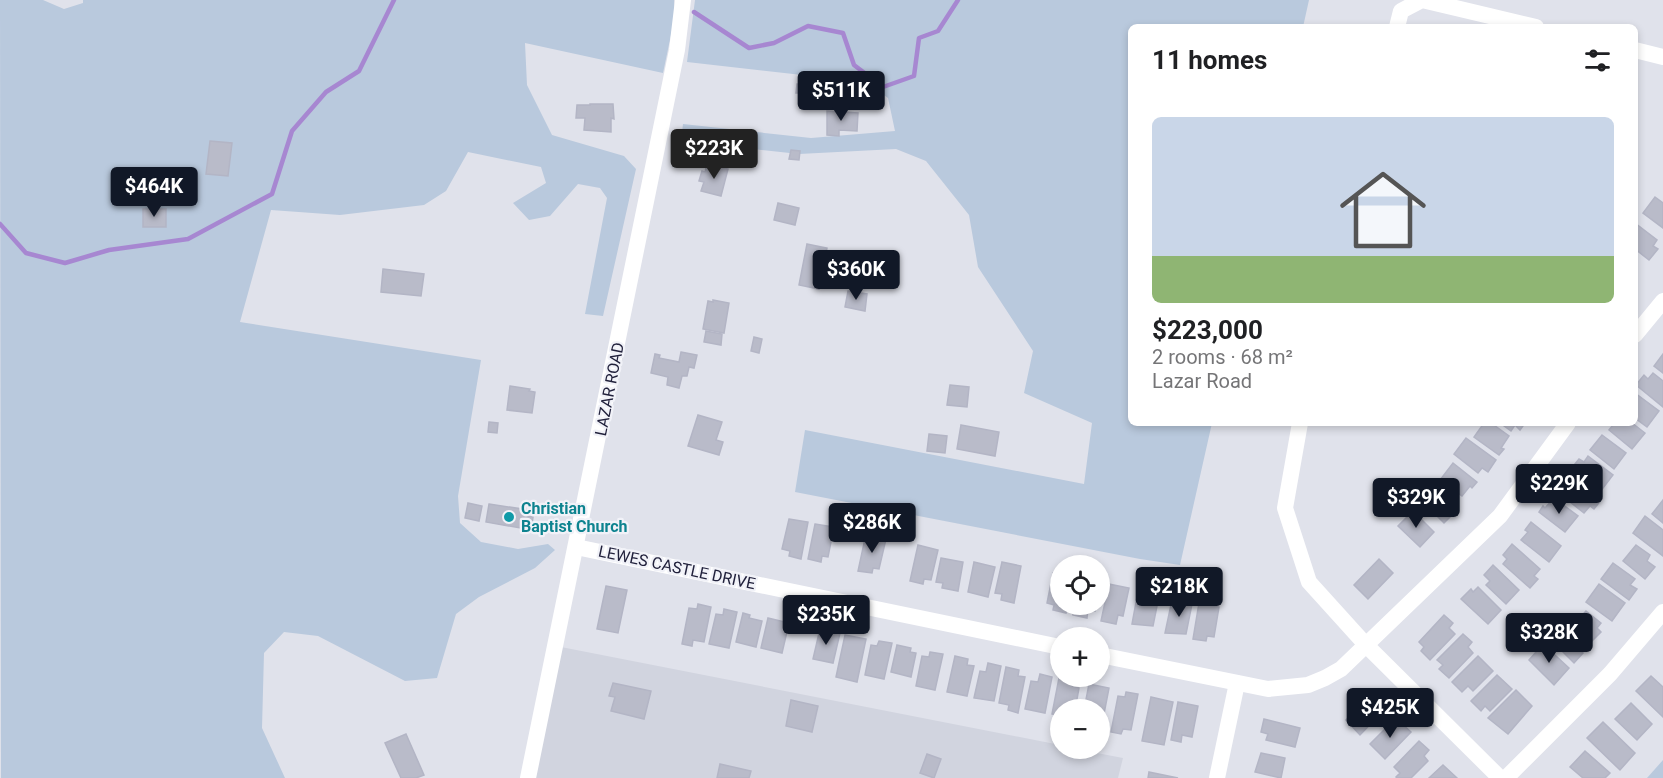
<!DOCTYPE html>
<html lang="en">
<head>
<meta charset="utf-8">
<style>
  body { margin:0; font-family:Roboto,sans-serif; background:#f2f2f2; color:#202124; height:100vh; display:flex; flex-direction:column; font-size:22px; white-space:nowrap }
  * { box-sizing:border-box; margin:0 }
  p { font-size:20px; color:#757577 }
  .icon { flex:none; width:33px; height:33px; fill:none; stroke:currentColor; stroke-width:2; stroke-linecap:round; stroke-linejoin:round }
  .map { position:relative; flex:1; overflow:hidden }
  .drawer { position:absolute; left:1128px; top:24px; width:510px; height:402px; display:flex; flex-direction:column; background:#fff; border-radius:9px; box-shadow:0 3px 9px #0003 }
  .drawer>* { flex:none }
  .buttons { position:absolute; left:1050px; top:555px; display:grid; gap:12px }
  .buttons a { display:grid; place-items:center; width:60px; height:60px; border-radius:50%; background:#fff; box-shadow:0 3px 9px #0003; font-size:30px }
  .price { position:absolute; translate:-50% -51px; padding:0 14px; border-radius:6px; background:#111827; color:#fff; font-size:20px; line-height:39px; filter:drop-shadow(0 2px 3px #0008) }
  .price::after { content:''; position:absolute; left:50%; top:36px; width:18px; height:14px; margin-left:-9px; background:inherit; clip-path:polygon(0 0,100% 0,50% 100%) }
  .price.current { background:#222; color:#fff }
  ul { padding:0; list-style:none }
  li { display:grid; align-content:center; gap:12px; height:318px; padding:0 24px }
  li span { display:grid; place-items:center; height:186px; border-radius:9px; color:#555 }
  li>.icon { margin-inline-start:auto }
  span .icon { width:108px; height:108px; fill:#fffc; stroke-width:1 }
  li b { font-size:26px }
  h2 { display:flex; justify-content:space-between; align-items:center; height:72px; padding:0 24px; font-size:26px }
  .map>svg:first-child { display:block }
  .built { fill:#d1d4df }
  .green { fill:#b9c9dd }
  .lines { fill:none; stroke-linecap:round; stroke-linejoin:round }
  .stream { stroke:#a787d1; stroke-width:4.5 }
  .building { fill:#b9bbc9; stroke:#b3b5c5; stroke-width:1.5 }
  .minor { stroke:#fff; stroke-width:16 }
  .culture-dot { fill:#0f9aa8; stroke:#f1f2f8; stroke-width:2 }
  .labels { text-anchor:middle; stroke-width:4.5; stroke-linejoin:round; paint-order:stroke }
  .street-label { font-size:16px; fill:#21213c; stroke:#f1f2f8 }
  .culture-label { font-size:16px; font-weight:bold; fill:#0d838f; stroke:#f1f2f8; text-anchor:start }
</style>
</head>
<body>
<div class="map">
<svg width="1663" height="778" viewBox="0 0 1663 778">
  <rect width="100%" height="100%" fill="#e0e2eb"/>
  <polygon class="built" points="561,647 1060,745 1060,748 1076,749 1123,758 1118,778 535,778"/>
  <g class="green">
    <polygon points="0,0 43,0 64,9 83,3 83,0 674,0 675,16 663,73 525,43 527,85 552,135 624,156 636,169 603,316 585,314 607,198 600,188 578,184 550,216 529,220 513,203 546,183 541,167 468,152 446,191 424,205 340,215 271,210 240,322 481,360 458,496 460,523 481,542 518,549 548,544 555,550 535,568 479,597 456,614 437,678 405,681 318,636 284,632 264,653 262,728 285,778 1,778"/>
    <polygon points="695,0 1309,0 1303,27 1131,27 1131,423 1212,423 1180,565 1140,559 795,492 805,430 1084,484 1092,423 1024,393 1033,351 978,267 969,215 926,161 896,149 799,154 681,141 683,124 811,138 895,131 888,98 874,88 802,75 687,62"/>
    <polygon points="1663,760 1663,778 1647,778"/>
  </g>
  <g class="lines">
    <g class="stream">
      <polyline points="694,12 749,48 774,43 808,26 843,33 854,65 883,87 914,76 919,38 938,31 958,0"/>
      <polyline points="0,224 26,253 65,263 109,250 188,239 272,194 292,131 326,92 359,71 394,0"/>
    </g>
  </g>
  <g class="building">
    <polygon points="797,84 803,85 801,93 796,93"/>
    <polygon points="590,104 613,104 614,119 611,118 611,132 584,130 585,118 576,118 577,105 590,105"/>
    <polygon points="827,111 858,113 857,131 839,130 839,136 827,135"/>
    <polygon points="210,141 232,143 228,176 206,174"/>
    <polygon points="791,150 800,151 799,160 789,159"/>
    <polygon points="707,164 728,169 721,196 701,191 704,182 699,181 702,171 705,172"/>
    <polygon points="156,168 168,169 167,189 155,188"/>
    <polygon points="1655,197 1663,203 1663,228 1643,213"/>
    <polygon points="778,203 799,208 795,225 774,220"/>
    <rect x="143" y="209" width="23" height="18"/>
    <polygon points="1635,223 1657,240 1653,246 1658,249 1649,260 1635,249"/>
    <polygon points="807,244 827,248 819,289 799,285"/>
    <polygon points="383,269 424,274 421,296 381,292"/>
    <polygon points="848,291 867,294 865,311 845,307"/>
    <polygon points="713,300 729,303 724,333 703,329 708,301 713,302"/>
    <polygon points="706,331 722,334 721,345 704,342"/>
    <polygon points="754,337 762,339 759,353 751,351"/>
    <polygon points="681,352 697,355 694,368 689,367 687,376 682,376 679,388 667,385 668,377 651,373 655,354 660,355 659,358 679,362"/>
    <polygon points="1663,354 1663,373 1654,366"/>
    <polygon points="1653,373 1663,381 1663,407 1636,385 1644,375 1648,379"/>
    <polygon points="950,385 969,387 967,407 947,405"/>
    <polygon points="510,386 530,389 529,391 535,392 532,413 507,410"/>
    <polygon points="1635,393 1659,411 1647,427 1635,418"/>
    <polygon points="698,415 722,422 716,440 723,442 719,455 688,446"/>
    <polygon points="489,422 498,423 497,433 488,432"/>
    <polygon points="1484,423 1491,423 1509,436 1501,448 1504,449 1499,455 1474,437"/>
    <polygon points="1500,423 1525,423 1520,430 1515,425 1511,431"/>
    <polygon points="1610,423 1632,423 1645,433 1632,449 1609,430 1613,425"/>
    <polygon points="961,425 999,432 995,456 957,449"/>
    <polygon points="929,434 947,436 945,453 927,451"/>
    <polygon points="1602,435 1626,453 1614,469 1590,450"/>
    <polygon points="1466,438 1496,460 1488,472 1482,468 1478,473 1454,454"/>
    <polygon points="1588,456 1613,475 1600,492 1571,469 1579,459 1584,462"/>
    <polygon points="1453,463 1477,482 1472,488 1470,486 1462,496 1440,480"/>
    <polygon points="1575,478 1602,499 1594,509 1590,506 1584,513 1555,490 1563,479 1570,484"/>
    <polygon points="1432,482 1453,502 1448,507 1454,513 1444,523 1418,497"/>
    <polygon points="1554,498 1578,516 1565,532 1539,512 1543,506 1545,508"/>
    <polygon points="1663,500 1663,523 1652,514"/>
    <polygon points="468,503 482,506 479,521 465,518"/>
    <polygon points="489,504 529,510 528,516 533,517 532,524 527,523 526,529 486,522"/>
    <polygon points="1413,511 1434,532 1420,547 1398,526"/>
    <polygon points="1645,516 1663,530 1663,556 1633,533"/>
    <polygon points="789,519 808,522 801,559 789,556 790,551 782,549"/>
    <polygon points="1531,522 1561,546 1549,562 1521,540 1528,532 1525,530"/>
    <polygon points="815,524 834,527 828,557 822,556 821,562 808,559"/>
    <polygon points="866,534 886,539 879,569 873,568 872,573 858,571"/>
    <polygon points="1512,544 1540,569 1534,576 1538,579 1530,588 1503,564 1507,559 1503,555"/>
    <polygon points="918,545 938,550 931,580 924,579 923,584 910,581"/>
    <polygon points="1636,545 1650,555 1647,561 1655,567 1645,579 1623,561"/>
    <polygon points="941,558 963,562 958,591 942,588 943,583 936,582"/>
    <polygon points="1379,559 1393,573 1368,599 1354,585"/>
    <polygon points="974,562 995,567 988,597 968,592"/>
    <polygon points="1002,562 1021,566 1014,603 1001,600 1002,594 995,593"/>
    <polygon points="1613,563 1635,579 1630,585 1637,589 1629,600 1601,579"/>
    <polygon points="1493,565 1519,590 1506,604 1486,585 1490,581 1484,575"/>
    <polygon points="1053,573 1060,575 1060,604 1068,604 1066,613 1053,610 1054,605 1047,603"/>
    <polygon points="1109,584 1129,588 1123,616 1118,615 1116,624 1101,621"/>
    <polygon points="1599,584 1625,603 1612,621 1586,602"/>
    <polygon points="606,586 627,590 618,633 597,629"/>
    <polygon points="1478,587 1501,610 1488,624 1461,599 1471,589 1473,592"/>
    <polygon points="1137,597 1158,601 1153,626 1132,624"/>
    <polygon points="1172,600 1192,604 1186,634 1165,633"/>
    <polygon points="1199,603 1219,607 1214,637 1207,636 1206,641 1193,639"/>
    <polygon points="698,604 711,607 704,642 693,640 692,646 682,644 689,608 697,609"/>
    <polygon points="1075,604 1096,604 1095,611 1088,609 1087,618 1073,615"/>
    <polygon points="724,609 737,612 729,648 709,644 716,614 723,615"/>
    <polygon points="1586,611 1601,623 1597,628 1601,632 1592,641 1573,625"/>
    <polygon points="743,613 750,615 749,618 762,621 756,647 736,642"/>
    <polygon points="1444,615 1453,623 1449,628 1455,634 1430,660 1421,651 1424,647 1419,642"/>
    <polygon points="768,618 789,623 782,653 761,648"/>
    <polygon points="1566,628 1579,640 1574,645 1583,653 1574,663 1553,642"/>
    <polygon points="820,629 840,633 833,663 813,659"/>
    <polygon points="1463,634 1472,642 1468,647 1473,653 1449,678 1439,669 1443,665 1437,660"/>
    <polygon points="845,635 866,639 857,682 836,677"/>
    <polygon points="879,641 892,643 884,679 865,675 871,645 877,646"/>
    <polygon points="1543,644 1569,668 1554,685 1529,660"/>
    <polygon points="897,645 911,648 910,652 916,653 911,677 891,672"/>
    <polygon points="930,652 943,654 935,690 916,686 922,656 929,657"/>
    <polygon points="955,656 968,659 967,665 974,666 967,696 947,692"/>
    <polygon points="1478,656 1493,671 1473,691 1468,686 1462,692 1452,682"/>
    <polygon points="988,663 1001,666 994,701 974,698 980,671 986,672"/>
    <polygon points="1006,667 1019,670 1018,676 1025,677 1018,713 1008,710 1009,705 999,703"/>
    <polygon points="1040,674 1052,677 1045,713 1025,709 1031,681 1038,682"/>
    <polygon points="1497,675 1512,689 1490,711 1485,706 1481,711 1471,701"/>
    <polygon points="1651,676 1663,687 1663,717 1636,691"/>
    <polygon points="1059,678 1073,681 1072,686 1079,688 1075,710 1060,710 1060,716 1052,714"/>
    <polygon points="613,683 651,691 644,719 611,711 615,697 609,696"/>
    <polygon points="1089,684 1109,688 1103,719 1100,718 1100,710 1084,710"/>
    <polygon points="1516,690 1532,706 1508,734 1488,718"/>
    <polygon points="1126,692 1138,694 1131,730 1123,729 1121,734 1111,732 1118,696 1125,697"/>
    <polygon points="1151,697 1173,702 1164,745 1142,741"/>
    <polygon points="1377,699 1386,708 1360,735 1346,720 1365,700 1371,706"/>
    <polygon points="791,700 818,706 812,732 786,726"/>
    <polygon points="1178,702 1198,706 1192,737 1182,735 1181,742 1171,740"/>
    <polygon points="1631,703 1652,724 1637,740 1615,719"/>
    <polygon points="1264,719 1300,728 1295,747 1266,740 1268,734 1261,732"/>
    <polygon points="1392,722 1397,727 1401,723 1411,732 1385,759 1370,744"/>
    <polygon points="1603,722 1635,753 1620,770 1587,738"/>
    <polygon points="406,734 424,775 416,778 401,778 385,743"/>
    <polygon points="1419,741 1429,750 1424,756 1428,761 1411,778 1397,778 1396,777 1400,773 1394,767"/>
    <polygon points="1585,751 1610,773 1605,778 1583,778 1570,767"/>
    <polygon points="1261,753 1285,758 1281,778 1255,772"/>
    <polygon points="927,754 941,759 934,778 920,773"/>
    <polygon points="720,764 751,771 749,778 717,778"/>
    <polygon points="1443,765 1457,778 1429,778"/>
    <polygon points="1149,772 1178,778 1148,778"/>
  </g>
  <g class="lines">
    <g class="minor">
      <polyline points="1397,27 1401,11 1422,0 1536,27"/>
      <polyline points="1635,50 1663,57"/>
      <polyline points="1635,335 1663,301"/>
      <polyline points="1300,423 1285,508 1309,582 1366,645 1500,778"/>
      <polyline points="576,547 1060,647"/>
      <polyline points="1100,655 1268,689 1308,685 1325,678 1341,669 1500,516 1568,423"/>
      <polyline points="528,778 677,50 683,0"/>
      <polyline points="1217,778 1237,683"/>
      <polyline points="1506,778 1610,674 1663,612"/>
    </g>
  </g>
  <circle class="culture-dot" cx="509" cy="517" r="6"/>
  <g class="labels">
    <g class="street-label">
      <text transform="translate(609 389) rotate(-79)" y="6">LAZAR ROAD</text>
      <text transform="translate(677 567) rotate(12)" y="6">LEWES CASTLE DRIVE</text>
    </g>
    <g class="culture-label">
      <text x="521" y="514">Christian<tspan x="521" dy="18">Baptist Church</tspan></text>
    </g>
  </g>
</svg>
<div class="buttons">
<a><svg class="icon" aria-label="locate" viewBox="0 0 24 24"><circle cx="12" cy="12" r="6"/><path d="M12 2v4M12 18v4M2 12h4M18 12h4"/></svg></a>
<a>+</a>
<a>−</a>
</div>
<b class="price" style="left:841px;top:122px">$511K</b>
<b class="price current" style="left:714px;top:180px">$223K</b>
<b class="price" style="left:154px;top:218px">$464K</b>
<b class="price" style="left:856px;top:301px">$360K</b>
<b class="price" style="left:1559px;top:515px">$229K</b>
<b class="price" style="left:1416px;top:529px">$329K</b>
<b class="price" style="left:872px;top:554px">$286K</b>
<b class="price" style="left:1179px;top:618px">$218K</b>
<b class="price" style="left:826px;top:646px">$235K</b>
<b class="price" style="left:1549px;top:664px">$328K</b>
<b class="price" style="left:1390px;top:739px">$425K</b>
<section class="drawer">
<h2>11 homes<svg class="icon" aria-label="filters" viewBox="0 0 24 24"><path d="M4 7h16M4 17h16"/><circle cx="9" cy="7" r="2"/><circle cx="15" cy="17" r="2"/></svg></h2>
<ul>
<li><span style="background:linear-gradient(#c9d6e8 75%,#8fb573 0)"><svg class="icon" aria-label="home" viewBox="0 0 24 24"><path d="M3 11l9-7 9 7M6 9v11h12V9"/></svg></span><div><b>$223,000</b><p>2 rooms · 68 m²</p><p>Lazar Road</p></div></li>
</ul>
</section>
</div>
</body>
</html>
